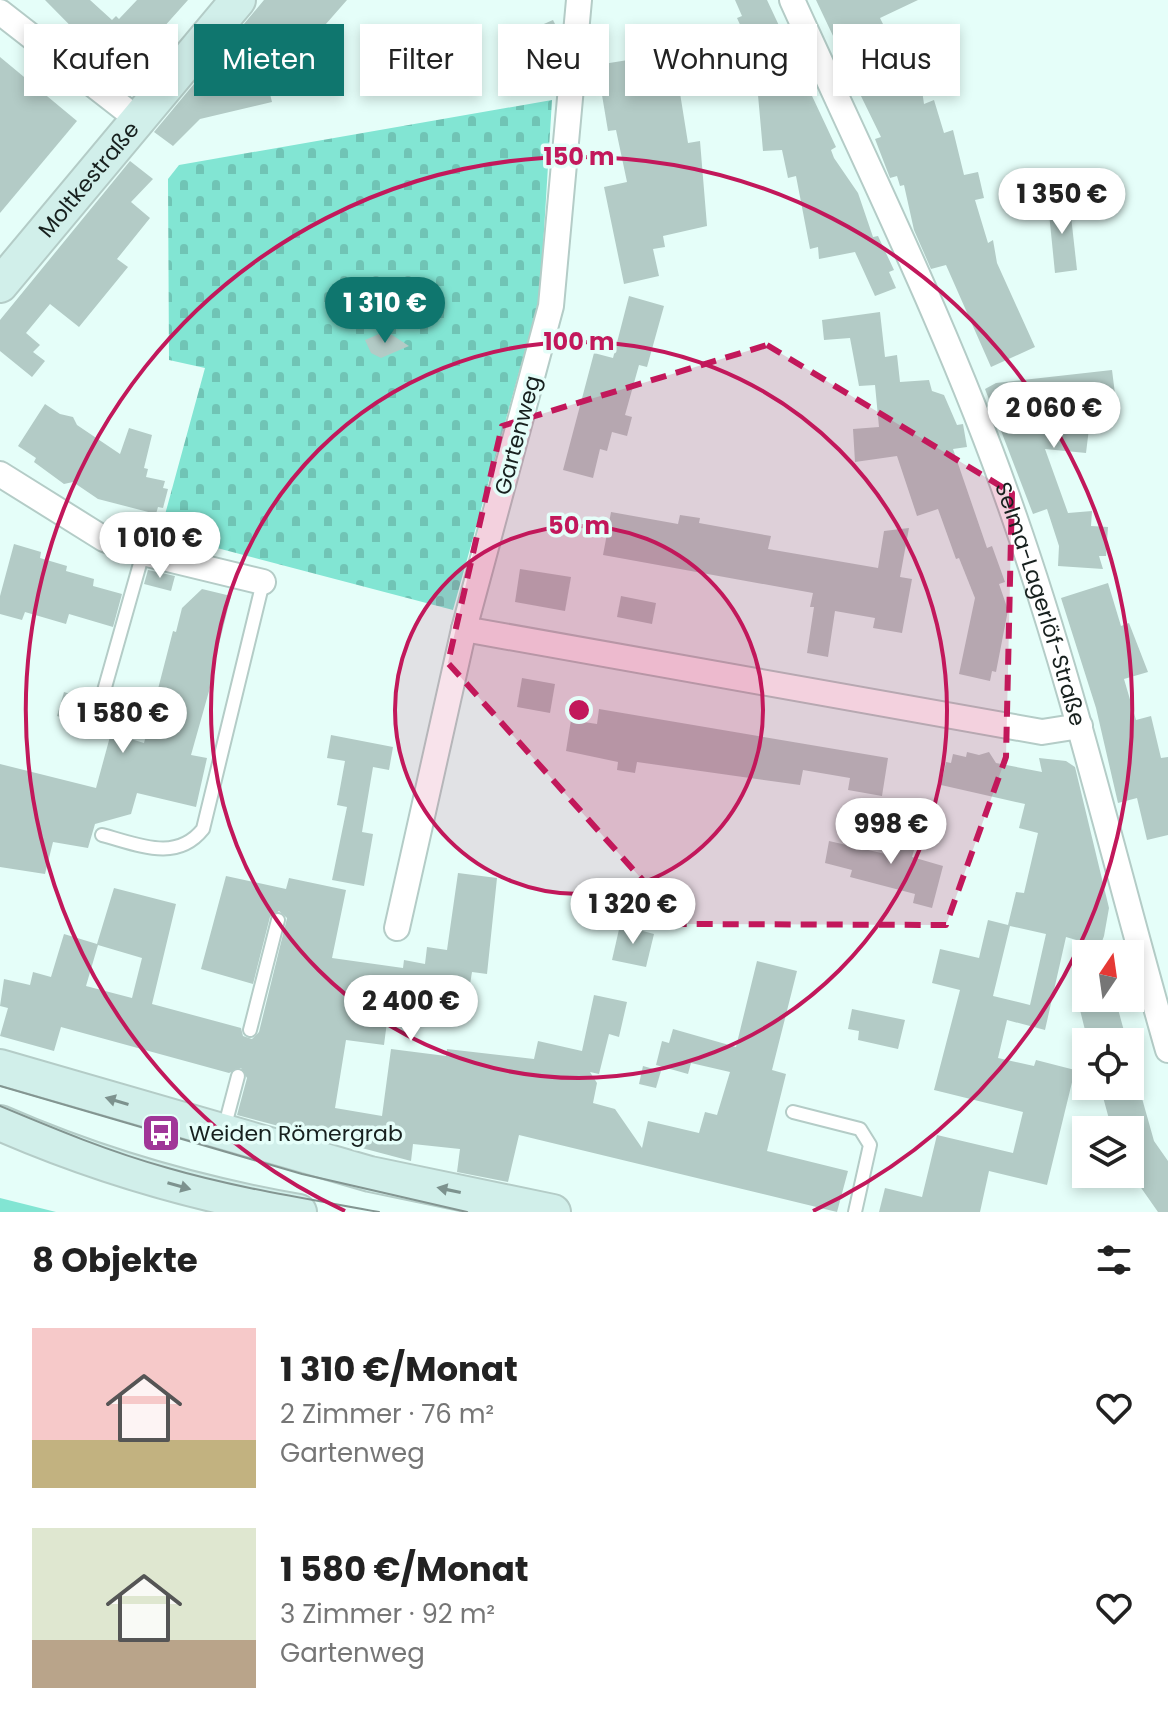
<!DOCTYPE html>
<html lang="de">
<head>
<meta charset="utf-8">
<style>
  body { margin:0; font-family:Poppins,sans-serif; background:#f2f2f2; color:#222; height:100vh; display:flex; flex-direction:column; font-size:30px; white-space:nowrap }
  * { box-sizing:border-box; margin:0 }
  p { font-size:26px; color:#767676 }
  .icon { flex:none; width:44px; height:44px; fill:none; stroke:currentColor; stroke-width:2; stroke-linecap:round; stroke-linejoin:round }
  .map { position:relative; height:1212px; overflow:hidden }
  .sheet { display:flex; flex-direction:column; background:#fff; flex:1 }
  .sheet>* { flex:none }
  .hud { position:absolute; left:24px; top:24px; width:1120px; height:72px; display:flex; gap:16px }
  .needle { width:52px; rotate:13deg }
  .controls { position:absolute; left:1072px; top:940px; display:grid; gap:16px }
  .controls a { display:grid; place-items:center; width:72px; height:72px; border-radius:0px; background:#fff; box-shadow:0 4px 12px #0003; font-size:40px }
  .price { position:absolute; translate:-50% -68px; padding:0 18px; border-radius:28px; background:#fff; color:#222; font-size:26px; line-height:52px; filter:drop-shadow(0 2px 4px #0008) }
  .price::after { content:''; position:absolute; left:50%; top:48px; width:24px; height:18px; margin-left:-12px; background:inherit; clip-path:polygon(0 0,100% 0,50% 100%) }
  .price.active { background:#0f766e; color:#fff }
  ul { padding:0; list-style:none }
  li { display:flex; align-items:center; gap:24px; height:200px; padding:0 32px }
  li span { display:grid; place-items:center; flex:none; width:224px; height:160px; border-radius:0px; color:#555 }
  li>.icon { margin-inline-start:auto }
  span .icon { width:96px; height:96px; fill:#fffc; stroke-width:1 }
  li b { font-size:34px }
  h2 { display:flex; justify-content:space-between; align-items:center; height:96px; padding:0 32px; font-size:34px }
  .chip { padding:0 28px; border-radius:0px; background:#fff; box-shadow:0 4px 12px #0003; font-size:28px; line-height:72px }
  .chip.active { background:#0f766e; color:#fff }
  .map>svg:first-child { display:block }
  .grass { fill:#82e5d3 }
  .cemetery { fill:url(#cemetery-stones) }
  .building { fill:#b3cbc6; fill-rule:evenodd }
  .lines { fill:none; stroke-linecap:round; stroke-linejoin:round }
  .lane-casing { stroke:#b4ccc7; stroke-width:16 }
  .street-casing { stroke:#b4ccc7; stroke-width:28 }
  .secondary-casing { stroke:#b4ccc7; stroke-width:38 }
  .lane { stroke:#fff; stroke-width:12 }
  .street { stroke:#fff; stroke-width:24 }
  .secondary { stroke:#d1efea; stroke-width:34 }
  .tram { stroke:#839591; stroke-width:2 }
  .oneway { fill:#7d928e }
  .marked { fill:#c2185b; fill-opacity:0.2; stroke:#c2185b; stroke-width:6; stroke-dasharray:16 10; stroke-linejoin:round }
  .ring { fill:none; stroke:#c2185b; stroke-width:4 }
  .labels { text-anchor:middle; stroke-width:7; stroke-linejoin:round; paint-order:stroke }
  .street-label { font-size:22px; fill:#17201e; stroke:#e5fef9 }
  .poi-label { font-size:22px; fill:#17201e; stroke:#e5fef9; text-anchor:start }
  .centre { fill:#c2185b; stroke:#e5fef9; stroke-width:4 }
  .ring-label { font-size:24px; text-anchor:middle; font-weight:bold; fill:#c2185b; stroke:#e5fef9; stroke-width:7; stroke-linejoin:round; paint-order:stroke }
</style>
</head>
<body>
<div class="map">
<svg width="1168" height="1212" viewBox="0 0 1168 1212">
  <defs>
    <pattern id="cemetery-stones" width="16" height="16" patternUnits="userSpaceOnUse" patternTransform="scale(2)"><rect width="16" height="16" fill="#82e5d3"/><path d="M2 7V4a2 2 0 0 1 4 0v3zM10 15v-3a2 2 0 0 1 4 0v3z" fill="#70c4b5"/></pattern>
  </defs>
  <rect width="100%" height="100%" fill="#e5fef9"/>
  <polygon class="grass" points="0,1198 56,1212 0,1212"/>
  <polygon class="cemetery" points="552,100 540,297 453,610 160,533 205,368 169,360 168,179 179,165"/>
  <g class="building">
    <polygon points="45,0 90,0 112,20 116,16 119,19 137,0 188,0 154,38 158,42 136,65 132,62 119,75"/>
    <polygon points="264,0 347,0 311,41 316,68 267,82 272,102 200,119 173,146 154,132"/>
    <polygon points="735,0 767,0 836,147 831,150 834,158 858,193 873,237 878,236 894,270 889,272 896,288 875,296 855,252 819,259 818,247 810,249 796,176 788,178 782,150 763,151 757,84 767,84 737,18 742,16"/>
    <polygon points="816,0 918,0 880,18 886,30 835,54 834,38"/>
    <polygon points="553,20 561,36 559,54 543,61 530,30"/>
    <polygon points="651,50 652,56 674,52 676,70 705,66 709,89 680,93 688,143 700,141 707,226 663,236 665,247 653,249 659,276 624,284 604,187 627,182 616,130 608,131 597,65 628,60 627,54"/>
    <polygon points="0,57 77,121 0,213"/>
    <polygon points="904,74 910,88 921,83 924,104 934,100 944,133 953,130 964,175 978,172 984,198 975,200 988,243 993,240 997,263 1035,347 991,367 946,265 931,269 914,230 904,185 900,186 897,176 890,178 875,139 881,137 860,94"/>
    <polygon points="130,161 153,179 131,202 150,218 117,259 128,267 79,327 50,304 26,333 40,345 33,352 45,361 32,377 0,351 0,320"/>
    <polygon points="1069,198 1077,270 1055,273 1048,203"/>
    <polygon points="629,296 664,306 647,367 639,365 625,415 632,417 627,436 612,432 607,451 600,449 593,478 563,470 594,353 613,358"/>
    <polygon points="880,312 885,357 897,355 900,382 929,380 932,391 944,395 957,425 963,424 967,447 953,449 987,548 992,546 1005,582 999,584 1008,610 996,672 992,671 990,681 959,674 975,598 959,558 956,559 938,509 917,516 897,456 855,462 853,429 879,427 875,385 859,386 850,338 824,340 822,320"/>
    <polygon points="386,331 409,346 381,358 371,353 365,340"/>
    <polygon points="1112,370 1116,402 1092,404 1086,453 1045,449 1068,513 1092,511 1091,526 1108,527 1106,556 1099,556 1103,569 1058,566 1059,546 1047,509 1033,514 985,389 996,383"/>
    <polygon points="45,404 60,414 73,417 77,425 120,454 129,428 152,435 144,468 148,469 146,477 165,481 163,488 168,489 163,508 158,507 156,514 98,499 73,482 64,484 34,462 36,458 18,446"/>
    <polygon points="611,512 678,524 680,515 700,518 699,523 771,536 768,549 878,568 884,531 909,528 900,577 912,579 902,633 873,628 875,618 835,611 828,657 807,653 814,607 810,607 813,593 603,555"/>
    <polygon points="14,544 41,552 40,558 67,566 66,571 94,579 93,586 122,594 113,627 69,614 66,624 25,612 22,620 0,614 0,596"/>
    <polygon points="520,569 571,577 565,611 515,602"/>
    <polygon points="148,570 175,576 171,591 144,584"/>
    <polygon points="1108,583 1121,626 1129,623 1148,672 1124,679 1136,720 1151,716 1161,758 1168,757 1168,835 1147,840 1137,798 1118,803 1096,708 1061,598"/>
    <polygon points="202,589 231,596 219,644 216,644 213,677 191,755 207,758 196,807 137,793 131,814 95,824 88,848 53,842 45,874 0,867 0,764 96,788 111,733 144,743 173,631 176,632 182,608"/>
    <polygon points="621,596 656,603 652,624 617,617"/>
    <polygon points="522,678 555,684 550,713 517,707"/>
    <polygon points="64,692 86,699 80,723 57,716"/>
    <polygon points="599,709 888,758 882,796 848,790 850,778 803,770 800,785 637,762 635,773 617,770 618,762 566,751 571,720 597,724"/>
    <polygon points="331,735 393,747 389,770 373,767 362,832 373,834 364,886 332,880 347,807 337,805 345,761 327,758"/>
    <path d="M967,752L979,755L989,752L996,763L1042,772L1039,758L1066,761L1075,767L1109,908L1104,936L1100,947L1066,937L1045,1030L1007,1020L998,1058L1034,1066L1036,1060L1075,1070L1047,1185L989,1171L980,1212H879L885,1188L922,1197L937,1135L1013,1153L1023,1112L934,1090L960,990L932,983L940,949L979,958L988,920L1008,925L1016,892L1024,893L1038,833L1019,828L1025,804L941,785L946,762L951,763L953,754L966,757ZM1010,926L1046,934L1030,1005L993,996Z"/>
    <polygon points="899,824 920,830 912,857 943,866 932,908 913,903 915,894 850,877 852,870 825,863 829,841 890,855"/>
    <path d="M458,873L497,878L487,974L472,972L469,991L423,985L420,1010L389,1006L384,1045L346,1040L335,1108L382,1116L391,1049L446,1056L447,1049L534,1059L538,1041L582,1051L594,995L627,1002L619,1037L609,1034L599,1074L590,1072L597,1083L593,1103L615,1109L642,1148L648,1121L699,1133L705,1112L717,1115L730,1072L691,1063L688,1074L656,1065L662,1041L669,1043L673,1029L736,1047L757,961L797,971L772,1070L786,1074L767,1151L848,1171L837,1212L519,1135L508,1182L457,1172L460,1149L413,1144L411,1161L237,1115L247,1078L241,1068L229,1073L61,1027L54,1051L0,1036L8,1008L0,1006L4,979L30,985L33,972L51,977L64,934L97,944L114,888L176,904L152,1004L241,1028L243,1036L252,1039L259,1032L287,918L279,911L270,917L253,984L201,969L226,876L286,889L289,878L346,890L332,958L403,968L404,960L425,964L427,947L447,950ZM98,945L142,958L132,998L86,986Z"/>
    <polygon points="620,925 654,934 646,967 612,960"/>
    <polygon points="1077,998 1115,998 1127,1042 1088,1042"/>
    <polygon points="852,1009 905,1020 898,1049 858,1040 859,1031 848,1029"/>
    <polygon points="643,1066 661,1071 656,1088 639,1084"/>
    <polygon points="1136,1077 1154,1141 1168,1161 1168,1212 1158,1212 1130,1172 1130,1130 1112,1130 1100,1086 1130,1086 1130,1078"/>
  </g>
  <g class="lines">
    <defs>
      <g id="lane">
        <polyline points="96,719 143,553"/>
        <path d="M102,835C137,844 176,863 203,829L263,582"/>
        <polyline points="250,1030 278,920"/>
        <polyline points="793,1112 860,1129 870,1145 855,1212"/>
        <polyline points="224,1129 238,1076"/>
      </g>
      <g id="street">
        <polyline points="579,0 551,306 464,629 1042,732 1080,726"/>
        <path id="s1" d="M792,0C869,170 953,339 1014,516C1075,691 1117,872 1168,1050"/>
        <polyline points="0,12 136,118"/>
        <polyline points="0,474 104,539 143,553 263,582"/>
        <polyline points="397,928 464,629"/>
      </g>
      <g id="secondary">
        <path id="s2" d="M0,285L238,0"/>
        <polyline points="0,1067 370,1174 553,1212"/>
        <path d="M0,1123C96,1165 196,1194 299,1212"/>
      </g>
    </defs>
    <use href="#lane" class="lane-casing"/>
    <use href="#street" class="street-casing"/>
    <use href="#secondary" class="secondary-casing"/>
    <use href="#lane" class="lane"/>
    <use href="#street" class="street"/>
    <use href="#secondary" class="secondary"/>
    <g class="tram">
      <polyline points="0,1086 302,1174 467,1212"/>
      <path d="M0,1106C55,1129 110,1152 168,1168C237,1188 309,1199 379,1212"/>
    </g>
  </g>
  <defs><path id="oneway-solid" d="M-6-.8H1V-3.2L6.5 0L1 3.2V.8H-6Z" transform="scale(2)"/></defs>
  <g class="oneway">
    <use href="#oneway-solid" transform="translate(117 1101) rotate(-163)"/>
    <use href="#oneway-solid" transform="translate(179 1186) rotate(16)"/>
    <use href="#oneway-solid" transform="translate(449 1190) rotate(-168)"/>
  </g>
  <path class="marked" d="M767,345L1012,493L1006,757L946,925L682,924L448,663L502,426Z"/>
  <circle cx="579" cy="710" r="184" fill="#c2185b" fill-opacity=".12"/>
  <g class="ring">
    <circle cx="579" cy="710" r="184"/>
    <circle cx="579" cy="710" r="368"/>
    <path d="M345 1211A553 553 0 1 1 813 1211"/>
  </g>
  <defs>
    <symbol id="bus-square" viewBox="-11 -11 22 22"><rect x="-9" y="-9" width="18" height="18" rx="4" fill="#a03698" stroke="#e5fef9"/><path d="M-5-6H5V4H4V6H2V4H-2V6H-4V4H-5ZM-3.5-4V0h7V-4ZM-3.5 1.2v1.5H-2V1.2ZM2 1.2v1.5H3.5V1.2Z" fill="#fff"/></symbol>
  </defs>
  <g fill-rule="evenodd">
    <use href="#bus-square" x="139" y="1111" width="44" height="44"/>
  </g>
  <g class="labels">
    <g class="street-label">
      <text dy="8" stroke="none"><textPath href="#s2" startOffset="138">Moltkestraße</textPath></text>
      <text transform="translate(517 435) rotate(-75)" y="8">Gartenweg</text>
      <text dy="8" stroke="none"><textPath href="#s1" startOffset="654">Selma-Lagerlöf-Straße</textPath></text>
    </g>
    <g class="poi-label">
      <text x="189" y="1141">Weiden Römergrab</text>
    </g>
  </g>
  <circle cx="579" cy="710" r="12" class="centre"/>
  <g class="ring-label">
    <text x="579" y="165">150 m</text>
    <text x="579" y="350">100 m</text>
    <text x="579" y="534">50 m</text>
  </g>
</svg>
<div class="controls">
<a><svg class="needle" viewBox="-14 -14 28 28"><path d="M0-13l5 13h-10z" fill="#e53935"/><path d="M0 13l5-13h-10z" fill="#767676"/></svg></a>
<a><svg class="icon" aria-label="locate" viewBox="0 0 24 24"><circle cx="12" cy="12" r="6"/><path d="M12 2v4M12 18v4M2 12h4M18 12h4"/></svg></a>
<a><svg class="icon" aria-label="layers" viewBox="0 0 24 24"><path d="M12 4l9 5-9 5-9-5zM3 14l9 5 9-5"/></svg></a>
</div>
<b class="price" style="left:1062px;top:236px">1 350 €</b>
<b class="price active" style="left:385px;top:345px">1 310 €</b>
<b class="price" style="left:1054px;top:450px">2 060 €</b>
<b class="price" style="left:160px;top:580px">1 010 €</b>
<b class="price" style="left:123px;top:755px">1 580 €</b>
<b class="price" style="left:891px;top:866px">998 €</b>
<b class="price" style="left:633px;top:946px">1 320 €</b>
<b class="price" style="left:411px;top:1043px">2 400 €</b>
<div class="hud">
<a class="chip">Kaufen</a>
<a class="chip active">Mieten</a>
<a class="chip">Filter</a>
<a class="chip">Neu</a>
<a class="chip">Wohnung</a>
<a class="chip">Haus</a>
</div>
</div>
<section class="sheet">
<h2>8 Objekte<svg class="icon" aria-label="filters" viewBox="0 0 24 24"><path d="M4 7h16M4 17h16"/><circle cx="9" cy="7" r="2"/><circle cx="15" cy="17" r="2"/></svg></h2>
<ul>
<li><span style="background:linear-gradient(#f6c9c9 70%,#c2b280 0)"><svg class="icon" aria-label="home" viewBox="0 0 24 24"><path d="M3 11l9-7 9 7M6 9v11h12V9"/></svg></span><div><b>1 310 €/Monat</b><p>2 Zimmer · 76 m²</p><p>Gartenweg</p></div><svg class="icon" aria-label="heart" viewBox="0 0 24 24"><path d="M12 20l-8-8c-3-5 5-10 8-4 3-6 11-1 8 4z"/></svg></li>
<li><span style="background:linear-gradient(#dfe7d0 70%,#b9a48a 0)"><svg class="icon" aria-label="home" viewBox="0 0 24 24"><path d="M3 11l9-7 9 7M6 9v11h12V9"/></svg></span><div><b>1 580 €/Monat</b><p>3 Zimmer · 92 m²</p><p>Gartenweg</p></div><svg class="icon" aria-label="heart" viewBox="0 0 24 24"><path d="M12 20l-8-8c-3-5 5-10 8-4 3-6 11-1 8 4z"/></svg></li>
</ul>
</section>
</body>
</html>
